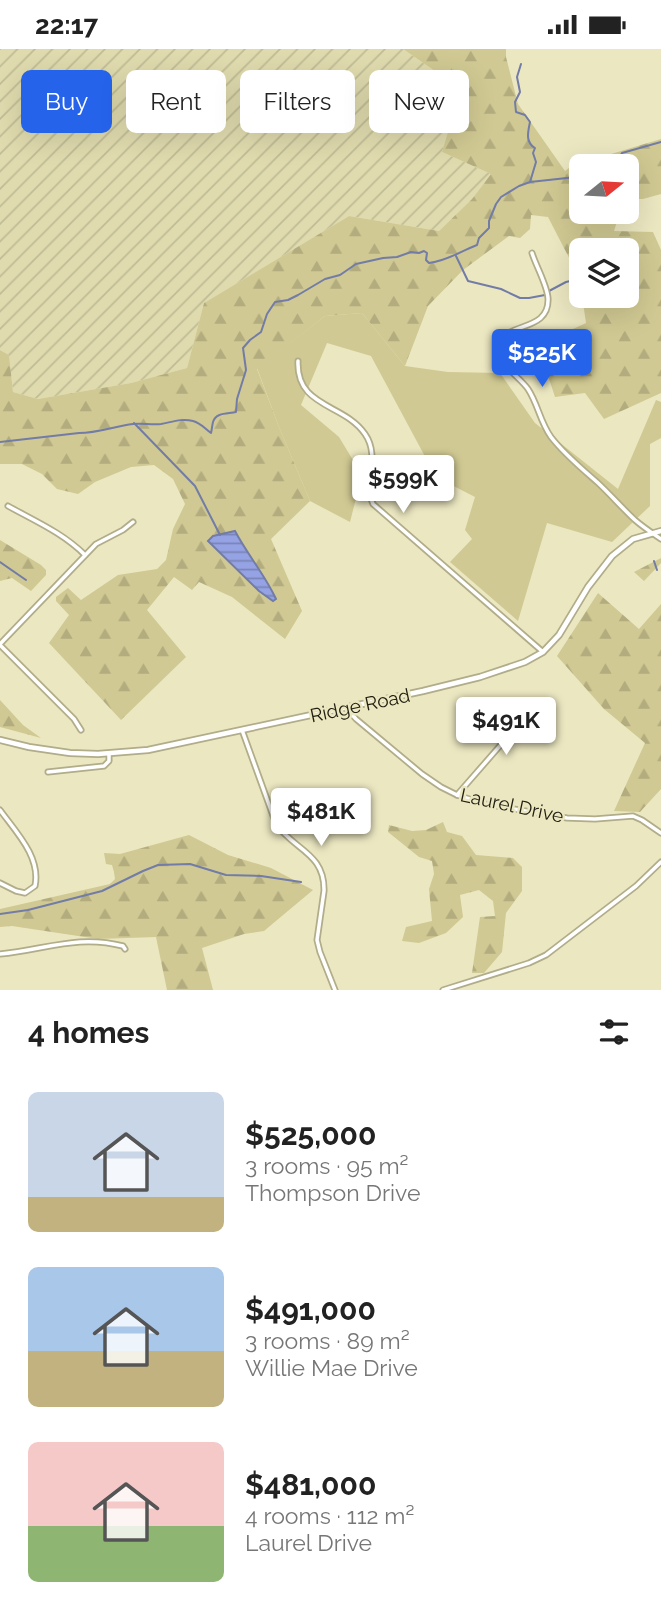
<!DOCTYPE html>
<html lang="en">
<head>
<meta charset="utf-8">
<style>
  body { margin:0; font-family:Raleway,sans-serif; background:#f6f6f6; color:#222; height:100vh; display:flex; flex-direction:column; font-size:26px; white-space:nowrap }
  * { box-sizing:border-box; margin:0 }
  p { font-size:23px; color:#767676 }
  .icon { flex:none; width:38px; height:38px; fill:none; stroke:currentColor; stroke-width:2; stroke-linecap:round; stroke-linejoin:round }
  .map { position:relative; height:941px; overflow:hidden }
  .side { display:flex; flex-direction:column; background:#fff; flex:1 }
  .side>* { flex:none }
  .guide { position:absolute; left:21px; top:21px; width:620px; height:63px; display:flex; gap:14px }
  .needle { width:46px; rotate:72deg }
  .tools { position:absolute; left:569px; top:105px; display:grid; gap:14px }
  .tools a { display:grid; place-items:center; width:70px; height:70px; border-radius:10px; background:#fff; box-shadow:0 7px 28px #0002; font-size:35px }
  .price { position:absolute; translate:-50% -60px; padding:0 16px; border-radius:7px; background:#fff; color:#222; font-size:23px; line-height:46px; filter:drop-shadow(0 2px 4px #0008) }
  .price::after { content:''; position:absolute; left:50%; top:42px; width:21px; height:16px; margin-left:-10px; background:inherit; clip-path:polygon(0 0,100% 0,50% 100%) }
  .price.selected { background:#2563eb; color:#fff }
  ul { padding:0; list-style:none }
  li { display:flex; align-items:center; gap:21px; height:175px; padding:0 28px }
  li span { display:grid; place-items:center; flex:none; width:196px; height:140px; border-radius:10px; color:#555 }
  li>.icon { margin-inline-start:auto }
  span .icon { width:84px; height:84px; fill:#fffc; stroke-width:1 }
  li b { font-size:30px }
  h2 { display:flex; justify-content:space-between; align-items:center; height:84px; padding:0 28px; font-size:30px }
  .tag { padding:0 24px; border-radius:10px; background:#fff; box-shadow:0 7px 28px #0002; font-size:24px; line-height:63px }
  .tag.selected { background:#2563eb; color:#fff }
  .status { display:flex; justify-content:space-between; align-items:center; height:49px; padding:0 35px; background:#fff; direction:ltr }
  .status svg { height:19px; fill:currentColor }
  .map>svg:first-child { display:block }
  .industrial { fill:url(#industrial-furrows) }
  .green { fill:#d0c993 }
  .forest { fill:url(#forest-firs) }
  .water { fill:url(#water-rules); stroke:#727ca6; stroke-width:2 }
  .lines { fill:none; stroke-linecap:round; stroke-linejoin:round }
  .stream { stroke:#727ca6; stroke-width:2 }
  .minor-casing { stroke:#b1ac89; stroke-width:7 }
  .tertiary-casing { stroke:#b1ac89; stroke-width:8 }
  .minor { stroke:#fff; stroke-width:3.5 }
  .tertiary { stroke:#fff; stroke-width:4.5 }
  .labels { text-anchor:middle; stroke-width:5; stroke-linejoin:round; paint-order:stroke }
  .street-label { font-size:19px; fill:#222012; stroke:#ebe7c1 }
</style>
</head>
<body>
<div class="status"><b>22:17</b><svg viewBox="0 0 49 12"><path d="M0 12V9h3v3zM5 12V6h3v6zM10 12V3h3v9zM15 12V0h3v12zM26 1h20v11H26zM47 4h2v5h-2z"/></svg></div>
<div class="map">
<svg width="661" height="941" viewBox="0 0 661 941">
  <defs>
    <pattern id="industrial-furrows" width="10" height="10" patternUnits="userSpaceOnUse" patternTransform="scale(1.75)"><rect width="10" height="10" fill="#e0dbae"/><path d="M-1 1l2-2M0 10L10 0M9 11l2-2" fill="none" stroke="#c0bc95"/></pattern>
    <pattern id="forest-firs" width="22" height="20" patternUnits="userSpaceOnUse" patternTransform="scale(1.75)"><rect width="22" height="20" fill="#d0c993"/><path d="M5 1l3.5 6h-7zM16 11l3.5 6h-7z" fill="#b2ac7e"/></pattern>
    <pattern id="water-rules" width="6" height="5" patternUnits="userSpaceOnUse" patternTransform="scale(1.75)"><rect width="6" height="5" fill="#95a3e5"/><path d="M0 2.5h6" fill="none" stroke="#7984b8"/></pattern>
  </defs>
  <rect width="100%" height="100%" fill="#ebe7c1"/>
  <polygon class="industrial" points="0,0 403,0 448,31 452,69 442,103 491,125 472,150 439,182 349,167 204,254 187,319 131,334 38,350 13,343 9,306 0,301"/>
  <polygon class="green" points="362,264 405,317 448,323 500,324 535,374 618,440 656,351 661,353 661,389 650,395 650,457 612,493 547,474 518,572 450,513 472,490 465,481 475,448 436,428 371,307 327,294 301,356 339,388 362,426 350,473 310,452 279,378 257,319 325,267"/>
  <g class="forest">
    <polygon points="403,0 506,0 506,8 518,55 565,122 580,110 611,105 661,90 661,145 643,150 627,150 626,117 581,117 581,163 620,163 614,182 653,183 661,201 661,344 604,370 585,344 555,348 538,296 586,274 582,247 626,247 626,201 581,201 581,240 580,230 548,168 531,166 530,180 520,189 509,187 463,221 428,257 405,317 362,264 325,267 257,320 279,378 310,452 271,490 302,562 285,590 232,548 199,533 192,541 174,528 147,561 186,608 121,671 49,594 69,566 56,552 56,548 68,539 81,551 118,526 157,520 166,511 173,480 185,455 173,430 154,416 131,418 95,433 78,445 57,440 42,425 22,415 0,415 0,301 9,306 13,343 38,350 131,334 187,319 204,254 349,167 439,182 472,150 491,125 442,103 452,69 448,31"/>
    <polygon points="0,491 41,516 46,521 46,526 31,542 12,529 0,532"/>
    <polygon points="661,509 661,514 644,532 634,523"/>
    <polygon points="598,544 639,580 661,555 661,740 640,763 614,762 645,694 604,660 557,607"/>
    <polygon points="0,651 23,676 41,689 0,678"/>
    <polygon points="443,773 447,783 462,787 476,806 513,809 522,818 522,842 506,864 502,903 484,924 472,924 480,868 495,867 493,852 479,841 460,846 463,868 446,884 419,894 402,892 406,878 432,872 429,840 434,825 432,812 419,808 388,783 389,776 412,782 426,781"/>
    <polygon points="189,786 228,806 271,819 313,841 264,882 244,885 202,899 213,941 167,941 156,888 98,890 12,877 0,878 0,860 110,835 115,830 114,823 112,816 106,815 104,804 120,805"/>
  </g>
  <path class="water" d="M235,482C247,505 265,526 276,550L273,552L259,542L208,492L213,487Z"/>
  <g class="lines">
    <g class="stream">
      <path d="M521,15L517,28L520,43L515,53L516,63L525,66L530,73C528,83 525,93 535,99L533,104L536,113L530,133"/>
      <polyline points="584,117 615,114 622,104 661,93"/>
      <polyline points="456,207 468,232 501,240 520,249 529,249 545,246"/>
      <polyline points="549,242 566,233 579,230 581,231"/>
      <polyline points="590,247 592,251"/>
      <polyline points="134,374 195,437 220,486"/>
      <path d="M0,393L79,384C98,384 115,377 133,375C142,374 152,376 161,375C172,373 182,369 193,372C201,374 205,380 211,384C212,380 212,377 213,373C216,363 228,365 236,363L237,350L246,321L243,299L250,291L261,283L267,265L275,253L288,251L298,246L325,230L340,226L356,215L383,209L397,208L411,203L419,204L424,202L427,204L426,211L429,214C447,212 461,202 477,196L479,189L489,179V172L496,155L501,148L519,137L530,133L576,128L581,125"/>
      <polyline points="654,512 657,521"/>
      <polyline points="0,513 26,531"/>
      <polyline points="0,865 28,861 102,842 143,822 158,816 190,815 226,826 261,827 301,833"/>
    </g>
    <defs>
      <g id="minor">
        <path d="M532,204C536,217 547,236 548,249C550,284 504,272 498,297C495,313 520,328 528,340C538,355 540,373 551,388C564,405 581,419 597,433C610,445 622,459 635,471C643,478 652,484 661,490"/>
        <path d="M298,312C296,359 344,354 365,385C381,408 363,433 373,455L543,603"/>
        <path d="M8,457C35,472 63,484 85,506"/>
        <polyline points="0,595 96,495 123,481 133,473"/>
        <polyline points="0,596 74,670 81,681"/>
        <polyline points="346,659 356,670 422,725 441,738 457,746 485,755 567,769 595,770 633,767 642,771 661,784"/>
        <path d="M242,681L276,775C294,801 325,804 324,842L317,891L320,903L335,941"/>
        <polyline points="48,723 104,717 109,712 109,705"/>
        <polyline points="457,746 512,683 544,656"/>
        <path d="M0,761C16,783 41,808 35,837L25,844L16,842L0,834"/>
        <path d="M0,905C45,901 77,885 123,897L125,900"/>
        <polyline points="443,941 529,914 546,906 636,837 661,813"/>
      </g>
      <polyline id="tertiary" points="0,691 29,698 70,704 98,705 148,701 423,642 480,628 525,613 543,603 559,586 588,538 612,507 633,490 661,482"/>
    </defs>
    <use href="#minor" class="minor-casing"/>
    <use href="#tertiary" class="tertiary-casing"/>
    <use href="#minor" class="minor"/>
    <use href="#tertiary" class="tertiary"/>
  </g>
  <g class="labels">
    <g class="street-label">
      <text transform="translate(360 656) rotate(-12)" y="7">Ridge Road</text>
      <text transform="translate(512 756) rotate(12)" y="7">Laurel Drive</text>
    </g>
  </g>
</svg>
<div class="tools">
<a><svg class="needle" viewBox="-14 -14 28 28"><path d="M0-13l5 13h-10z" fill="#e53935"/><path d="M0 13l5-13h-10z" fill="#767676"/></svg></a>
<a><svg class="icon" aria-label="layers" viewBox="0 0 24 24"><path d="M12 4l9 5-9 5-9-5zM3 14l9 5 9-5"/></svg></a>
</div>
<b class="price selected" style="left:542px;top:340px">$525K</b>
<b class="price" style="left:403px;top:466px">$599K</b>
<b class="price" style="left:506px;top:708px">$491K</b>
<b class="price" style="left:321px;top:799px">$481K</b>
<div class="guide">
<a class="tag selected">Buy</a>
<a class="tag">Rent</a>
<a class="tag">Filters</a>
<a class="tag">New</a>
</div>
</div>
<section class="side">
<h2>4 homes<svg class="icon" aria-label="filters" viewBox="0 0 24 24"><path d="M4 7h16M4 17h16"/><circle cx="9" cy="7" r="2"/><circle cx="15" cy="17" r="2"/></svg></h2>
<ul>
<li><span style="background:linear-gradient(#c9d6e8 75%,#c2b280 0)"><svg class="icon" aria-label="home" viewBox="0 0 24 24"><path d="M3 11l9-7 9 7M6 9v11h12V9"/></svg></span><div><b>$525,000</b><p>3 rooms · 95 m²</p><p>Thompson Drive</p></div></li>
<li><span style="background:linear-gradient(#a9c7e8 60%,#c2b280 0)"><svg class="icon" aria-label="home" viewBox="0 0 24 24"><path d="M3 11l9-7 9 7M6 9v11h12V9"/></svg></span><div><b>$491,000</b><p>3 rooms · 89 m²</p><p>Willie Mae Drive</p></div></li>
<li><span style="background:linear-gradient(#f6c9c9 60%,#8fb573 0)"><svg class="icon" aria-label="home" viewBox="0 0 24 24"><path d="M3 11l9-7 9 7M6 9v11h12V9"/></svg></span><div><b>$481,000</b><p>4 rooms · 112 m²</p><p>Laurel Drive</p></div></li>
</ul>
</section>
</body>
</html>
